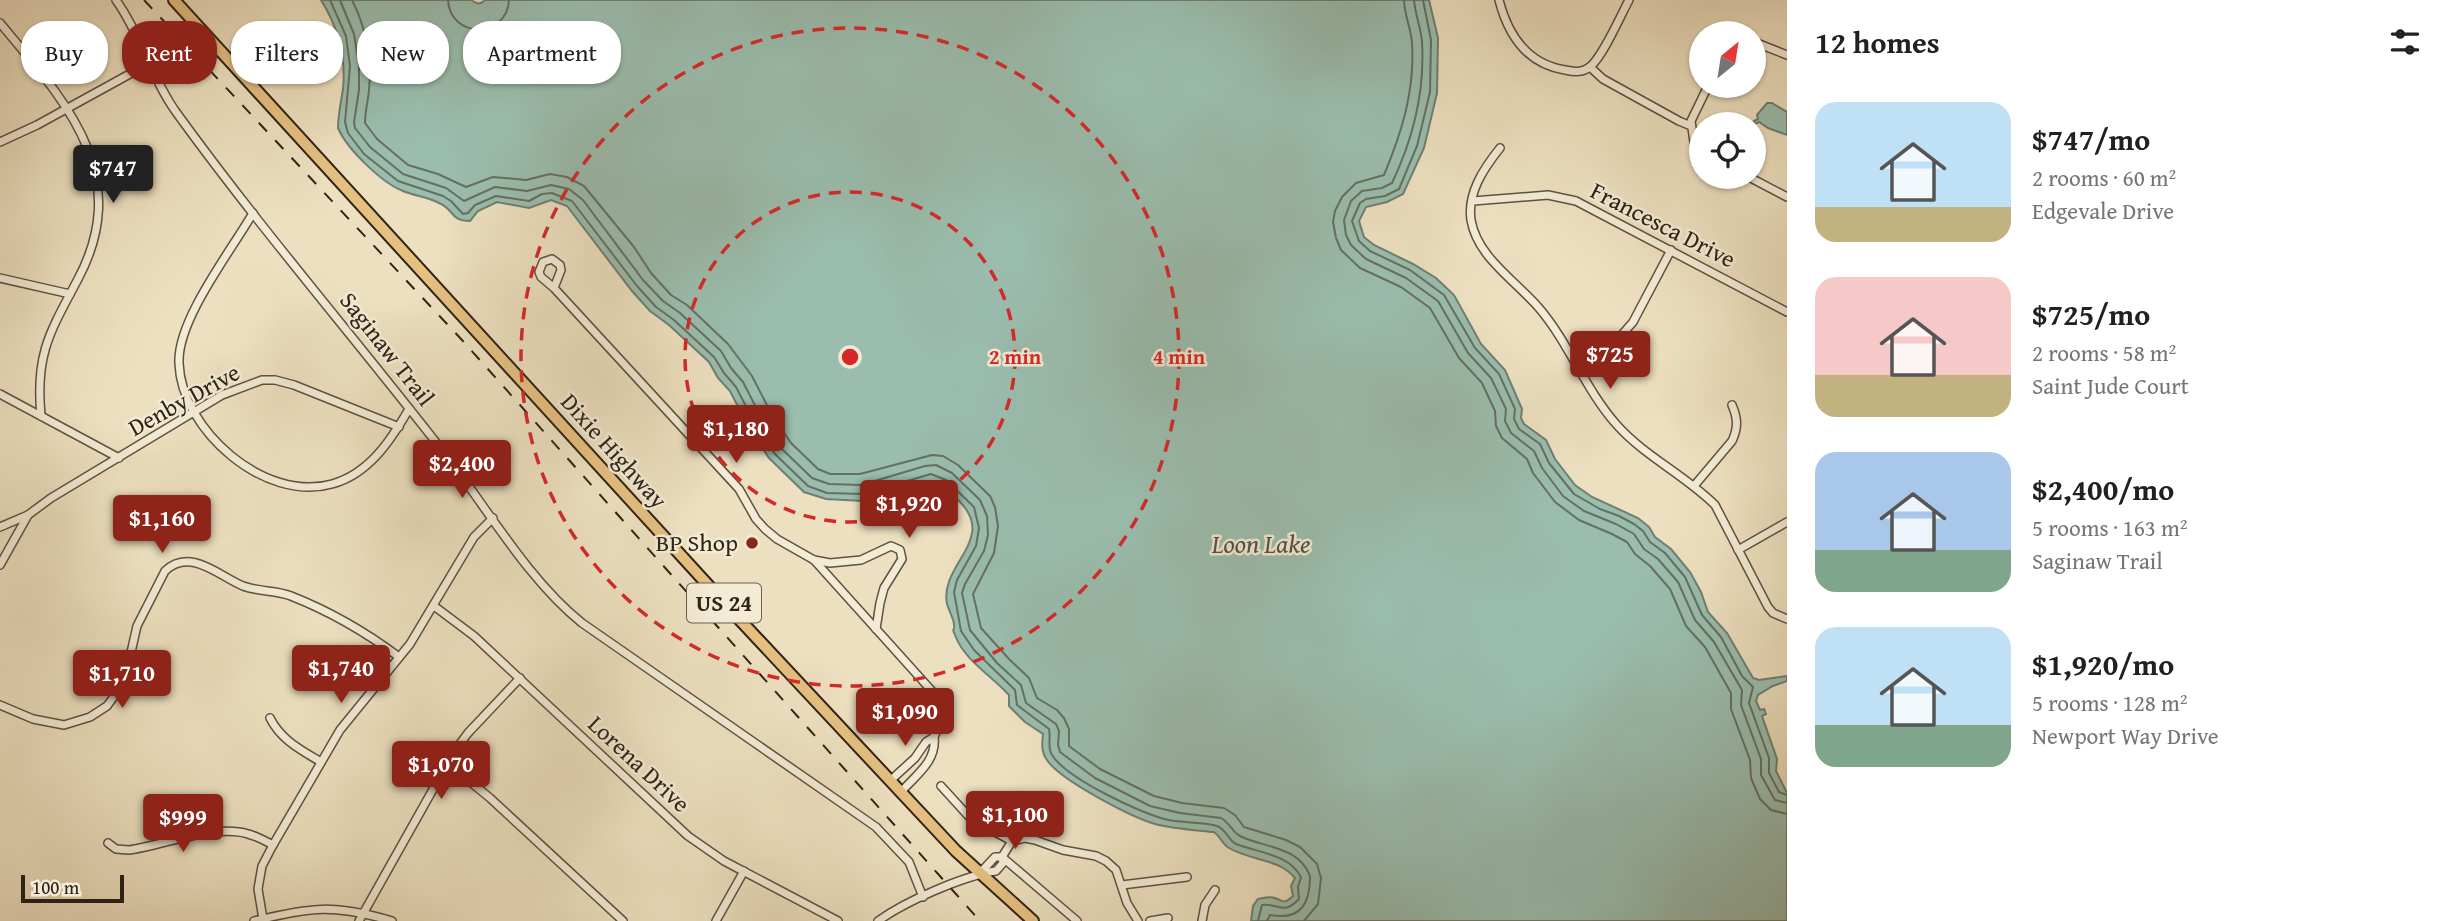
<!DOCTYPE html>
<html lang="en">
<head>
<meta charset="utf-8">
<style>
  body { margin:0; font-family:"Gentium Book Plus",serif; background:#f6f6f6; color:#202124; height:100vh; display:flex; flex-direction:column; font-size:26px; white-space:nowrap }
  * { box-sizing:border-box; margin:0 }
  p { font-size:23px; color:#757577 }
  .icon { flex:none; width:38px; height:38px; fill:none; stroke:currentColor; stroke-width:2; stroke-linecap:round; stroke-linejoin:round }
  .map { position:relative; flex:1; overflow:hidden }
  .side { display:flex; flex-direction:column; background:#fff; width:665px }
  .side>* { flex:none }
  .banner { position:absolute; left:21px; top:21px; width:665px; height:63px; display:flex; gap:14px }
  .needle { width:46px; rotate:30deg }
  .fabs { position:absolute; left:1689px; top:21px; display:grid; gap:14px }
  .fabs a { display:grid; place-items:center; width:77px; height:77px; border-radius:50%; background:#fff; box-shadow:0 2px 5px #0004; font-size:35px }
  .scale { position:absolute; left:21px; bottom:18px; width:103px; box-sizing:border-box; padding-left:7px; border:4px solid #2f2316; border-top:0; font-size:19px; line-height:24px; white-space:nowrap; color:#2f2316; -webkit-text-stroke:5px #f3ebd6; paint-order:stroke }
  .price { position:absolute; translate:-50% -60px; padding:0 16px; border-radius:7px; background:#8f2418; color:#fff; font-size:23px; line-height:46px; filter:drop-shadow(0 2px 4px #0008) }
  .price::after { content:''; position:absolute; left:50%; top:42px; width:21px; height:16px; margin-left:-10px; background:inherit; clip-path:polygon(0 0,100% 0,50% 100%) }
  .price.current { background:#222; color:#fff }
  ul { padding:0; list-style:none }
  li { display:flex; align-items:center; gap:21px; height:175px; padding:0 28px }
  li span { display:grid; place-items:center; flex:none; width:196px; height:140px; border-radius:21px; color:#555 }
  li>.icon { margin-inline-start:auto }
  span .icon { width:84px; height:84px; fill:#fffc; stroke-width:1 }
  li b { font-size:30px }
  h2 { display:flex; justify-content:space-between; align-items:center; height:84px; padding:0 28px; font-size:30px }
  .pill { padding:0 24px; border-radius:28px; background:#fff; box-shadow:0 2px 5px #0004; font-size:24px; line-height:63px }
  .pill.current { background:#8f2418; color:#fff }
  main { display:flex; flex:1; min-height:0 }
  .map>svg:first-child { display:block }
  .water { fill:#9abdae; stroke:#6f7f71; stroke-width:2 }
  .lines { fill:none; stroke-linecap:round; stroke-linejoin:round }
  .shore { stroke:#647062; stroke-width:2 }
  .street-casing { stroke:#5e5240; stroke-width:10 }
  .primary-casing { stroke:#2f2316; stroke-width:14 }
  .street { stroke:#f3ebd6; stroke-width:7 }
  .primary { stroke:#e6c080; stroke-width:10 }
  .rail { stroke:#2f2316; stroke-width:2; stroke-dasharray:12 12; stroke-linecap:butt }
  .ring { fill:none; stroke:#d62828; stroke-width:3.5; stroke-dasharray:12 9 }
  .poi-dot { fill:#8f2418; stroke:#f3ebd6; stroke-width:2.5 }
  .labels { text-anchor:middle; stroke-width:5; stroke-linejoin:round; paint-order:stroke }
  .shield { fill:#f3ebd6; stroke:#6a5f50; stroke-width:2 }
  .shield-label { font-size:23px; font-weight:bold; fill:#2f2316 }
  .street-label { font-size:24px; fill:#2f2316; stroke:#f3ebd6 }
  .poi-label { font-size:24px; fill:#2f2316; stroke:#f3ebd6; text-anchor:end }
  .water-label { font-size:26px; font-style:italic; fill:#4f5144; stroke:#f3ebd6 }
  .centre { fill:#d62828; stroke:#f3ebd6; stroke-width:3.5 }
  .ring-label { font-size:21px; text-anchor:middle; font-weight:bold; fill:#d62828; stroke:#f3ebd6; stroke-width:5; stroke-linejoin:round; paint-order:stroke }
</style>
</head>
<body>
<main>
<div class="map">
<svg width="1787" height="921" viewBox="0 0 1787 921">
  <rect width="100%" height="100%" fill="#ede0c0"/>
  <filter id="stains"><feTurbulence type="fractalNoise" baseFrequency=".00286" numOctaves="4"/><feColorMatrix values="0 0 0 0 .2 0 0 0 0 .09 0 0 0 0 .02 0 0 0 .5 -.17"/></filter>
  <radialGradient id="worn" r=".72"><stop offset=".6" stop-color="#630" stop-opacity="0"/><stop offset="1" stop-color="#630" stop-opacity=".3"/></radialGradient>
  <g class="water">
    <path d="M321,0H471C477,4 480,5 485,0H1429L1438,38L1437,93L1424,148L1403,194L1387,202L1366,207L1359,221L1364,237L1374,245L1413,264L1436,278L1454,295L1481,344L1505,370L1522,409L1521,418L1524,424L1546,440L1555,459L1575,485L1592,497L1638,518L1649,527L1655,537L1671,549L1690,572L1701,592L1708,612L1727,633L1753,678L1759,680L1787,676V681L1773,686L1758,695L1756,701L1760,710L1764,709L1766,714L1762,716L1777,759L1776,771L1787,793V921H1251L1253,906L1258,899C1263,898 1270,896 1275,898C1284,901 1283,905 1293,896L1291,886L1295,878C1278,858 1251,861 1229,848C1222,844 1221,837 1214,832C1194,830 1174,829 1155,824C1131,817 1060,780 1047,760C1041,752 1042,743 1043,734L1025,722L1009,706V695C992,676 964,660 955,635C951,625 955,634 954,624C953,617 949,611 947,604C939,564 999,539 958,500C950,493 943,485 933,481L863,501L826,499L804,492L769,458L749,428L730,391L718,378L709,362L669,325L650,311L632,291L567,206L551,200L529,208L497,202L478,211L470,221C450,221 454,209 439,203C428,197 415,196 403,191C382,183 347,149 338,128C338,115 341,102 343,89C346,58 338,27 321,0Z"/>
    <polygon points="1767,103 1772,103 1787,112 1787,135 1768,128 1759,122 1755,124 1754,121 1758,119 1757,115"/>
  </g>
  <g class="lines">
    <g class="shore">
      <path d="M330,0L346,36L350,66L345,122L348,133L364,154L398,181L443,196L451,201L463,214L468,213L475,205L496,196L529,201L542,194L552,193L572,201L637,286L656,307L674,320L714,357L724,373L736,387L755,424L775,454L808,486L827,493L862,494L931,474L946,480L974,507L979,528L976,546L957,580L954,592L961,631L974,650L1015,690L1017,705L1049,729C1051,738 1047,747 1052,755C1066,778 1143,815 1169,820C1183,823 1206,822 1217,826C1226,829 1228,840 1236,844C1259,853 1289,854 1301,877L1298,887L1299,899C1283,916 1279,903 1262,905L1258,921"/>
      <path d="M340,0L354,34L359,65V90L354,122L355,128L370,147L403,174L446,188L464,201L495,187L527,191L551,185L569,189L583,200L643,280L663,301L680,313L721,351L731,368L743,382L762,419L782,449L812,478L829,484L861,485L925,466L936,465L952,473L980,500L987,516L988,535L984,551L965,584L962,593L970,630L997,663L1021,685L1026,703L1056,724L1059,731L1058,745L1060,752L1095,778L1150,806L1180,813L1221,818C1230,823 1232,832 1240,836C1264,848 1299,846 1310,876C1310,902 1302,921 1270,915L1267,921"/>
      <path d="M352,0C366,27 372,60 369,90C368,101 365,112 365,123L377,139L408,165L438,174L466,187L493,177L526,180L550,174L567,177L584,186L634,247L651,273L671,295L687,305L728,344L752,376L771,413L791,443L818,469L830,474H860L932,455L943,456L958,465L990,496L995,507L998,526L994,553L973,594L981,628L1009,659L1029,678L1037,698L1057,710L1064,718L1069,729V746L1100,769L1154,796L1182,803L1224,808L1235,815L1244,827L1286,840L1300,847L1317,864L1321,878L1318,904L1304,921"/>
      <path d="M448,0C450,39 507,39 509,0"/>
      <path d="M1404,0C1404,14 1411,28 1412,43C1415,90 1402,132 1384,175L1356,183L1342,197L1335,211L1333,222L1336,238L1341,250L1360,268L1401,287L1430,308L1459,358L1482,383L1495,411L1496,426L1502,438L1527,459L1533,473L1555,502L1579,520L1612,534L1627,542L1635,554L1650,566L1670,589L1686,626L1705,647L1731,693V709L1750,760L1751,778L1760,799L1771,810L1787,814"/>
      <path d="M1414,0C1415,14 1421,28 1422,42C1425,91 1413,139 1392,183L1382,188L1362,191L1351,201L1344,220L1346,235L1351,245L1366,259L1406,278L1438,301L1468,353L1491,378L1506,409L1505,421L1511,433L1534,451L1542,468L1563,496L1584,511L1616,524L1634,534L1644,549L1658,559L1678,582L1695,620L1714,642L1742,690L1741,705L1761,759V775L1775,800L1787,803"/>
      <polyline points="1423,0 1431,40 1430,92 1417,146 1399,189 1385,196 1366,199 1360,203 1352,221 1359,241 1370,251 1410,270 1444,295 1475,348 1499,374 1515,409 1514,419 1519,429 1540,444 1549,463 1574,494 1600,509 1619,516 1634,524 1643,531 1650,542 1665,553 1685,577 1702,615 1721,637 1742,676 1753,687 1749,703 1769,758 1769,773 1779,792 1787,795"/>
    </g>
    <defs>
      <g id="street">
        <path d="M116,0C141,35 151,77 176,112C260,228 354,337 442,450C486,506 527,579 582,623L876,827L909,862L923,897"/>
        <path d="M1499,0C1508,35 1527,64 1565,70C1575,72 1583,73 1591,66C1604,54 1620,17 1629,0"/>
        <path d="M0,23C65,101 134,174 78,279C50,332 35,354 41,416"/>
        <polyline points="1754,42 1787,55"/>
        <polyline points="1590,67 1603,79 1679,121 1691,126"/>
        <polyline points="0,142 37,125 148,64"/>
        <path d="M1500,148C1484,168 1467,193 1471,220C1477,257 1516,281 1539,308C1569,343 1585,389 1616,424C1644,456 1685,475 1715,505L1768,607L1773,613L1787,619"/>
        <polyline points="1701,148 1694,142 1691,121 1708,86"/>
        <polyline points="1749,177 1787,197"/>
        <polyline points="1473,201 1548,195 1576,201 1787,312"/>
        <path d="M253,213C231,251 177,320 179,363C181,430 265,503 332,484C369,474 391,440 409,409"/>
        <polyline points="0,278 70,294"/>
        <polyline points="554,288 541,277 539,272 543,262 552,259 560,265 561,270 554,288 739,489 756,519 765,529 777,539 814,560 940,700 944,715 934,737 926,742 915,758 891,780"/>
        <polyline points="1580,369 1612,346 1633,322 1671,250"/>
        <polyline points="0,394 119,458"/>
        <path d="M1694,486L1732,441C1738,428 1738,419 1732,405"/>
        <polyline points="0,527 28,515 51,498 222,395 262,380 275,380 294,385 399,427"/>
        <polyline points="1738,550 1787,522"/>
        <polyline points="814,560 830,563 861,560 891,546 900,550 902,559 884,588 880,603 876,629"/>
        <polyline points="0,565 28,515"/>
        <polyline points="434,606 474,636 688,836 724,861 838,921"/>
        <path d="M0,705L33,719L64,725L90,717L107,706L124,683L137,626L165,571C190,547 219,576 243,586C259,592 276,590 291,596C329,611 367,633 399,657"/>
        <path d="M270,718C281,740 301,750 321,762"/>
        <polyline points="444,766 468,780 490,798 623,921"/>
        <polyline points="941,786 972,820 1012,841 1025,838 1035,840 1063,850 1096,856 1106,861 1116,870 1127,903 1138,921"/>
        <path d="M901,792C916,775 937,761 934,737"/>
        <polyline points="1012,841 1002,857 1077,921"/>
        <path d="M108,843L116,849L129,850C164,845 214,824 248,834C257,836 265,841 273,845"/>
        <polyline points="1122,885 1187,877"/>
        <polyline points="263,919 258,889 262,866 273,845 340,730 410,644 465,552 474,537 493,518"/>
        <path d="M254,921C311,907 334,904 392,921"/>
        <polyline points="359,921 454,752 468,733 520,678"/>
        <polyline points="716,921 744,871"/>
        <path d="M878,921C906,901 963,876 996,871L1003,863L1002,857H995L980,873"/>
        <polyline points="1150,921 1168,918"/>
        <polyline points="1202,921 1205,905 1215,890"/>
      </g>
      <polyline id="primary" points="174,0 739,619 956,851 1033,921"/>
    </defs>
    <use href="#street" class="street-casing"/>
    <use href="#primary" class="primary-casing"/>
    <use href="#street" class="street"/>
    <use href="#primary" class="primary"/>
    <polyline class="rail" points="144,0 462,340 980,921"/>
  </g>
  <g class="ring">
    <circle cx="850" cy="357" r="165"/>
    <circle cx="850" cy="357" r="329"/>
  </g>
  <circle class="poi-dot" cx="752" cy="543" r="7"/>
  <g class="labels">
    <rect class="shield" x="687" y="583.5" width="74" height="39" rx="5"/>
    <g class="shield-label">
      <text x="724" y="611">US 24</text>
    </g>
    <g class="street-label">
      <text transform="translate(1663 225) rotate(27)" y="8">Francesca Drive</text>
      <text transform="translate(387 349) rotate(52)" y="8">Saginaw Trail</text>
      <text transform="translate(184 400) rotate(-29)" y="8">Denby Drive</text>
      <text transform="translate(614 451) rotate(48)" y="8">Dixie Highway</text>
      <text transform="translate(639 764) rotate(43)" y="8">Lorena Drive</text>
    </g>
    <g class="poi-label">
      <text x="738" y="551">BP Shop</text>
    </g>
    <g class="water-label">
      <text x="1261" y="553">Loon Lake</text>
    </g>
  </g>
  <circle cx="850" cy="357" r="10" class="centre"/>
  <g class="ring-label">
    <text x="1015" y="364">2 min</text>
    <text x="1179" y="364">4 min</text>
  </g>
  <rect width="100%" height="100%" filter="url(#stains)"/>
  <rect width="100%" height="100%" fill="url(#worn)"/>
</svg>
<div class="fabs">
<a><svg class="needle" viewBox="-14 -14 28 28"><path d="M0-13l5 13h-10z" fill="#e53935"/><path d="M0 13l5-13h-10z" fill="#757577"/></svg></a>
<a><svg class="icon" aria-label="locate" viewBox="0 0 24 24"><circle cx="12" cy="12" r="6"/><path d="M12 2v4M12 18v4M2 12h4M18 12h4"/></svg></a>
</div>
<div class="scale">100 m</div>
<b class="price current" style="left:113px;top:205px">$747</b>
<b class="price" style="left:1610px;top:391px">$725</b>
<b class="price" style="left:736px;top:465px">$1,180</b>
<b class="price" style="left:462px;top:500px">$2,400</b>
<b class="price" style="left:909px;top:540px">$1,920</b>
<b class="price" style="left:162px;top:555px">$1,160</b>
<b class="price" style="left:341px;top:705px">$1,740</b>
<b class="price" style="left:122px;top:710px">$1,710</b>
<b class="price" style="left:905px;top:748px">$1,090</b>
<b class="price" style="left:441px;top:801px">$1,070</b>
<b class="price" style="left:1015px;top:851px">$1,100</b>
<b class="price" style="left:183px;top:854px">$999</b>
<div class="banner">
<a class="pill">Buy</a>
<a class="pill current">Rent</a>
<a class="pill">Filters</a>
<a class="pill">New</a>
<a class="pill">Apartment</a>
</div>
</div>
<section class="side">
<h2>12 homes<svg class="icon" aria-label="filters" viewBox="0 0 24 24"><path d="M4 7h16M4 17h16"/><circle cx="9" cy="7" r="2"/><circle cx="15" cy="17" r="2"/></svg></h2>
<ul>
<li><span style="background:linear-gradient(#bfe0f5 75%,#c2b280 0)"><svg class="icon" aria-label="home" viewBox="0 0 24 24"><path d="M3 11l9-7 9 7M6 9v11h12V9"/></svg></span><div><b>$747/mo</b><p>2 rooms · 60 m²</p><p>Edgevale Drive</p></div></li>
<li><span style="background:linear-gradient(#f6c9c9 70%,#c2b280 0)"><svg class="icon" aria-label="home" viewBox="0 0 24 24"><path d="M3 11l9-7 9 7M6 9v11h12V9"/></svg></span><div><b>$725/mo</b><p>2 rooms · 58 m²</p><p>Saint Jude Court</p></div></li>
<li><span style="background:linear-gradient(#a9c7e8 70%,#7fa58c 0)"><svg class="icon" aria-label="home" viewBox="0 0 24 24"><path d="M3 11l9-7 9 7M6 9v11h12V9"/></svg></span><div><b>$2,400/mo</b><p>5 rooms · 163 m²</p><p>Saginaw Trail</p></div></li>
<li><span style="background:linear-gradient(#bfe0f5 70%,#7fa58c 0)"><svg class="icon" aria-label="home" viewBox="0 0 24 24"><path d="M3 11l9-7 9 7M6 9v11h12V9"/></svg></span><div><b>$1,920/mo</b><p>5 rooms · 128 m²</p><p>Newport Way Drive</p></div></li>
</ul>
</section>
</main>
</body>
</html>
